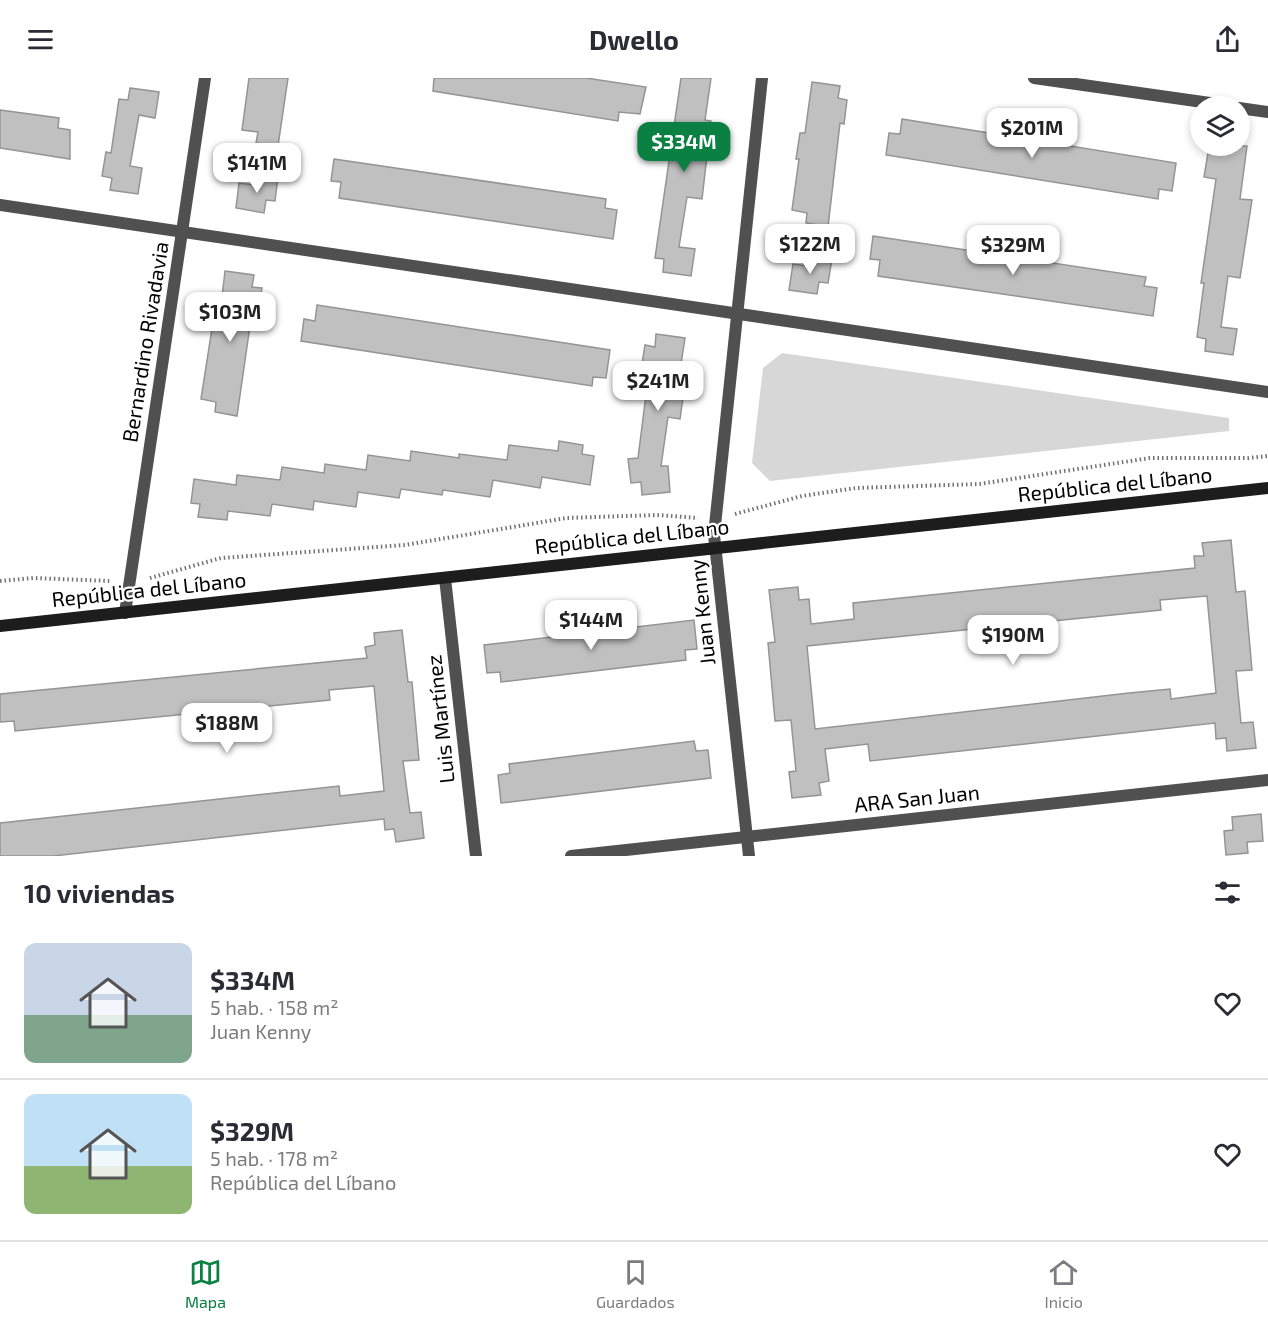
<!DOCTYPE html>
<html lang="es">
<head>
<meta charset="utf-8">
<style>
  body { margin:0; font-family:"Exo 2",sans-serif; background:#f2f2f3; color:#2b2b33; height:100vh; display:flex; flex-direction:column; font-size:22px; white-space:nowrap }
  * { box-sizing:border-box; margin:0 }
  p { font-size:20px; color:#7c7c81 }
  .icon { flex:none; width:33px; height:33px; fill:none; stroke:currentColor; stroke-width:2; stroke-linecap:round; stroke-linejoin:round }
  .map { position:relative; height:778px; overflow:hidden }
  .sheet { display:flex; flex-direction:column; background:#fff; flex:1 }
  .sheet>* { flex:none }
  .fabs { position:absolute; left:1190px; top:18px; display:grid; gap:12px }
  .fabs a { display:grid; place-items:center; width:60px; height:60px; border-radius:50%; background:#fff; box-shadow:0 3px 9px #0003; font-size:30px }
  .price { position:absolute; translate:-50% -51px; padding:0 14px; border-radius:12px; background:#fff; color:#222; font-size:20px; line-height:39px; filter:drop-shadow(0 2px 3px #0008) }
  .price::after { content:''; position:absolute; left:50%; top:36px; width:18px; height:14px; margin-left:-9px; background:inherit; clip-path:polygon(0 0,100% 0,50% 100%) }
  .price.on { background:#0b8043; color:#fff }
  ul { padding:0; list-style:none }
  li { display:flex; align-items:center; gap:18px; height:150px; padding:0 24px }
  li+li { border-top:2px solid #e1e1e2 }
  li span { display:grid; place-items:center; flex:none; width:168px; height:120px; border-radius:12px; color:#555 }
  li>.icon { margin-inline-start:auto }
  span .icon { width:72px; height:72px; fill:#fffc; stroke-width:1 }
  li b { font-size:26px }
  h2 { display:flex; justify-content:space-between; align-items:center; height:72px; padding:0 24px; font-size:26px }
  header { display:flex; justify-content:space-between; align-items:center; height:78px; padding:0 24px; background:#fff; font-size:27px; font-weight:700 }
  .menu { display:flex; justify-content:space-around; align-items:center; height:84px; border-top:2px solid #e1e1e2; background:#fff; font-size:16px; color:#7c7c81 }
  .menu a { display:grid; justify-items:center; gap:3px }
  .menu .on { color:#0b8043 }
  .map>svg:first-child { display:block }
  .green { fill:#d7d7d7 }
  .building { fill:#c0c0c0; stroke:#949494; stroke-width:1.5; fill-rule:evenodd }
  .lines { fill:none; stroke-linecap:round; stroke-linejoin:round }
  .path { stroke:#727272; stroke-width:4; stroke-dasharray:1.5 3; stroke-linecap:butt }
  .street { stroke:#505050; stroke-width:12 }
  .secondary { stroke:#1d1d1d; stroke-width:12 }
  .labels { text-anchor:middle; stroke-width:4.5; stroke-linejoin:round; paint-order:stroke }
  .street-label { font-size:21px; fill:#000; stroke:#fff }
</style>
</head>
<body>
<header><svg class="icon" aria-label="menu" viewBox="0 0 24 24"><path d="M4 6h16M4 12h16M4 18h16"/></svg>Dwello<svg class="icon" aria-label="share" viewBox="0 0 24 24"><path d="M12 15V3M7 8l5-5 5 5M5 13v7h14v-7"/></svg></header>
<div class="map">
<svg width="1268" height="778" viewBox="0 0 1268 778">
  <rect width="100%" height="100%" fill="#fff"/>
  <polygon class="green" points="782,275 1229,340 1229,353 770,403 752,385 763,290"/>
  <g class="building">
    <polygon points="249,0 288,0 278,68 256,65 258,54 242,52"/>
    <polygon points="434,0 586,0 646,9 640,36 619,34 618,43 433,13"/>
    <polygon points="681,0 711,0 705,42 711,43 702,121 687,119 679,169 695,171 691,198 663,194 664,181 655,180"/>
    <polygon points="812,4 840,8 838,20 847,22 844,46 840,45 828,149 806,145 807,135 792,132 799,81 796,81 800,55 805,55"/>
    <polygon points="130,10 159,14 155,40 139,37 130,88 142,90 138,116 110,112 112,100 102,98 106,74 111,75 119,21 128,22"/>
    <polygon points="0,32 59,40 58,50 70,52 70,81 0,70"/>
    <polygon points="902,41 1176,85 1172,113 1159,111 1158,121 886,77 889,55 900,56"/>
    <polygon points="1218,68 1247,68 1240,121 1252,122 1240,200 1228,198 1221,249 1237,251 1233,277 1205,273 1206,261 1197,259 1204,205 1201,205 1216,101 1204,99 1208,75 1217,77"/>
    <polygon points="334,81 606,121 605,130 617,132 613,161 339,120 341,104 331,103"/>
    <polygon points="256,96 278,99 275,123 266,122 264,135 236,130 239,105 255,107"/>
    <polygon points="873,158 1146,199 1144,208 1157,210 1153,238 878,198 880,182 870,181"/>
    <polygon points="810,178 832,181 828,205 819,204 817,216 789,212 793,186 808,188"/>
    <polygon points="225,193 254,197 252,209 262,210 258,234 252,234 237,338 215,334 216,324 201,321 213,244 219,245"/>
    <polygon points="317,227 610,272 606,300 593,299 592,308 301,263 304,241 315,243"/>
    <polygon points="656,256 685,260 677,312 684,313 680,341 668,339 661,388 668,388 670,414 642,417 641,404 631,405 628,381 638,380 649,293 641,292 645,267 655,269"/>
    <polygon points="559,363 583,367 582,376 594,378 590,407 542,399 540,410 493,402 490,419 443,412 442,417 401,411 399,420 358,414 356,429 314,423 313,432 272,426 270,438 228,433 227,442 198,439 200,426 191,425 194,401 236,407 237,397 280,402 282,389 324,395 325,386 366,392 368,377 410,383 411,373 459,380 459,376 507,382 509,367 558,373"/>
    <path d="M1231,462L1236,514L1245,513L1252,592L1236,593L1241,645L1253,644L1256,670L1227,673L1226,660L1216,661L1215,645L870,683L868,666L825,671L829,703L819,705L821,717L792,720L789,694L796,693L791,642L775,643L768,565L775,564L769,512L798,509L799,522L809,521L811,546L854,541L853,525L1195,490L1194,478H1204L1202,465ZM1207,518L1216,615L1171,621L1170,611L1129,615L815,651L807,568L1161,532L1160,522Z"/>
    <polygon points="694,542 697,571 685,572 686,582 501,604 500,594 487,595 484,567"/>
    <polygon points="402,552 408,604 412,604 419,682 403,683 410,735 421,734 424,760 396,764 394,751 385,752 384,741 53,778 0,778 0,745 339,708 340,718 384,713 374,608 329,612 330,622 15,653 14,643 0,644 0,616 367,580 365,569 375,567 374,555"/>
    <polygon points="694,663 696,673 708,672 711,700 501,725 498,697 510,695 509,686"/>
    <polygon points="1261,736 1263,763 1247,764 1248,775 1226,777 1224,753 1233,752 1232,739"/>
  </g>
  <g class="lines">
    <g class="path">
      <polyline points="735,436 802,418 856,410 979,406 1150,380 1248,380 1268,378"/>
      <polyline points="150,500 221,480 405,467 566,440 657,437 698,440"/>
      <polyline points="0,503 33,500 110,503"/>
    </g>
    <g class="street">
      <polyline points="1034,0 1231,28"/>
      <polyline points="1239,30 1268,34"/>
      <polyline points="0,127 1268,314"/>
      <polyline points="445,500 476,778"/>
      <polyline points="125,535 205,0"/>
      <polyline points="571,778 1268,702"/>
      <polyline points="749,778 714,457 762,0"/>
    </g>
    <polyline class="secondary" points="0,548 1268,410"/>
  </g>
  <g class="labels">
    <g class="street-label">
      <text transform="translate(146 264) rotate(-81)" y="7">Bernardino Rivadavia</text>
      <text transform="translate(1115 407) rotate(-6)" y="7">República del Líbano</text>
      <text transform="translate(632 459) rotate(-6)" y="7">República del Líbano</text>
      <text transform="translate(149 512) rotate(-6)" y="7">República del Líbano</text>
      <text transform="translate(703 534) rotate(-96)" y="7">Juan Kenny</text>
      <text transform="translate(441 641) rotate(-96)" y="7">Luis Martínez</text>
      <text transform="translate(917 721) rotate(-6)" y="7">ARA San Juan</text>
    </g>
  </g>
</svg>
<div class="fabs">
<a><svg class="icon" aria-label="layers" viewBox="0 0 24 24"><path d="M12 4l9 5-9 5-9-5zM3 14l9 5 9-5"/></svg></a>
</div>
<b class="price" style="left:1032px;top:81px">$201M</b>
<b class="price on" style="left:684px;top:95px">$334M</b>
<b class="price" style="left:257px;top:116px">$141M</b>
<b class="price" style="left:810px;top:197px">$122M</b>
<b class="price" style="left:1013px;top:198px">$329M</b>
<b class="price" style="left:230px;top:265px">$103M</b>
<b class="price" style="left:658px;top:334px">$241M</b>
<b class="price" style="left:591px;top:573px">$144M</b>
<b class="price" style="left:1013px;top:588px">$190M</b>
<b class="price" style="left:227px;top:676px">$188M</b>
</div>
<section class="sheet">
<h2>10 viviendas<svg class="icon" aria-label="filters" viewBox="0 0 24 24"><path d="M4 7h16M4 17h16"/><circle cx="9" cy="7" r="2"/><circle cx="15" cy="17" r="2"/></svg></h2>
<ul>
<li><span style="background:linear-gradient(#c9d6e8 60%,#7fa58c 0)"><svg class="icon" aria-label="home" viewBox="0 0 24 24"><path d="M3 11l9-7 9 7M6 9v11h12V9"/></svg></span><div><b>$334M</b><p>5 hab. · 158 m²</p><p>Juan Kenny</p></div><svg class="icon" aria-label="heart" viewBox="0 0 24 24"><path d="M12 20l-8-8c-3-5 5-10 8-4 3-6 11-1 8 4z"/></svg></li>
<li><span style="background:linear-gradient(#bfe0f5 60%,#8fb573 0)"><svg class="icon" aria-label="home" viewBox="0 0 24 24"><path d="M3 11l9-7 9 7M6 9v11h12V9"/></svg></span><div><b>$329M</b><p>5 hab. · 178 m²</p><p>República del Líbano</p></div><svg class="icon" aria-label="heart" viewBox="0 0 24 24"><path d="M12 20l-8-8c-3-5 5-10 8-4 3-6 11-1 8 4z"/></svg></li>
</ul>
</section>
<nav class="menu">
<a class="on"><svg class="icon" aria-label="map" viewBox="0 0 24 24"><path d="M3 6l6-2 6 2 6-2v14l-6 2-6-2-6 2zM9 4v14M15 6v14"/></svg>Mapa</a>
<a><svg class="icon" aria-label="saved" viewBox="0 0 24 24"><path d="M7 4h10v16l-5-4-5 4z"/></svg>Guardados</a>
<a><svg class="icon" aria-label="home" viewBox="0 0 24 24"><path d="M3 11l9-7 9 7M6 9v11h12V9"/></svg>Inicio</a>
</nav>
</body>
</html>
